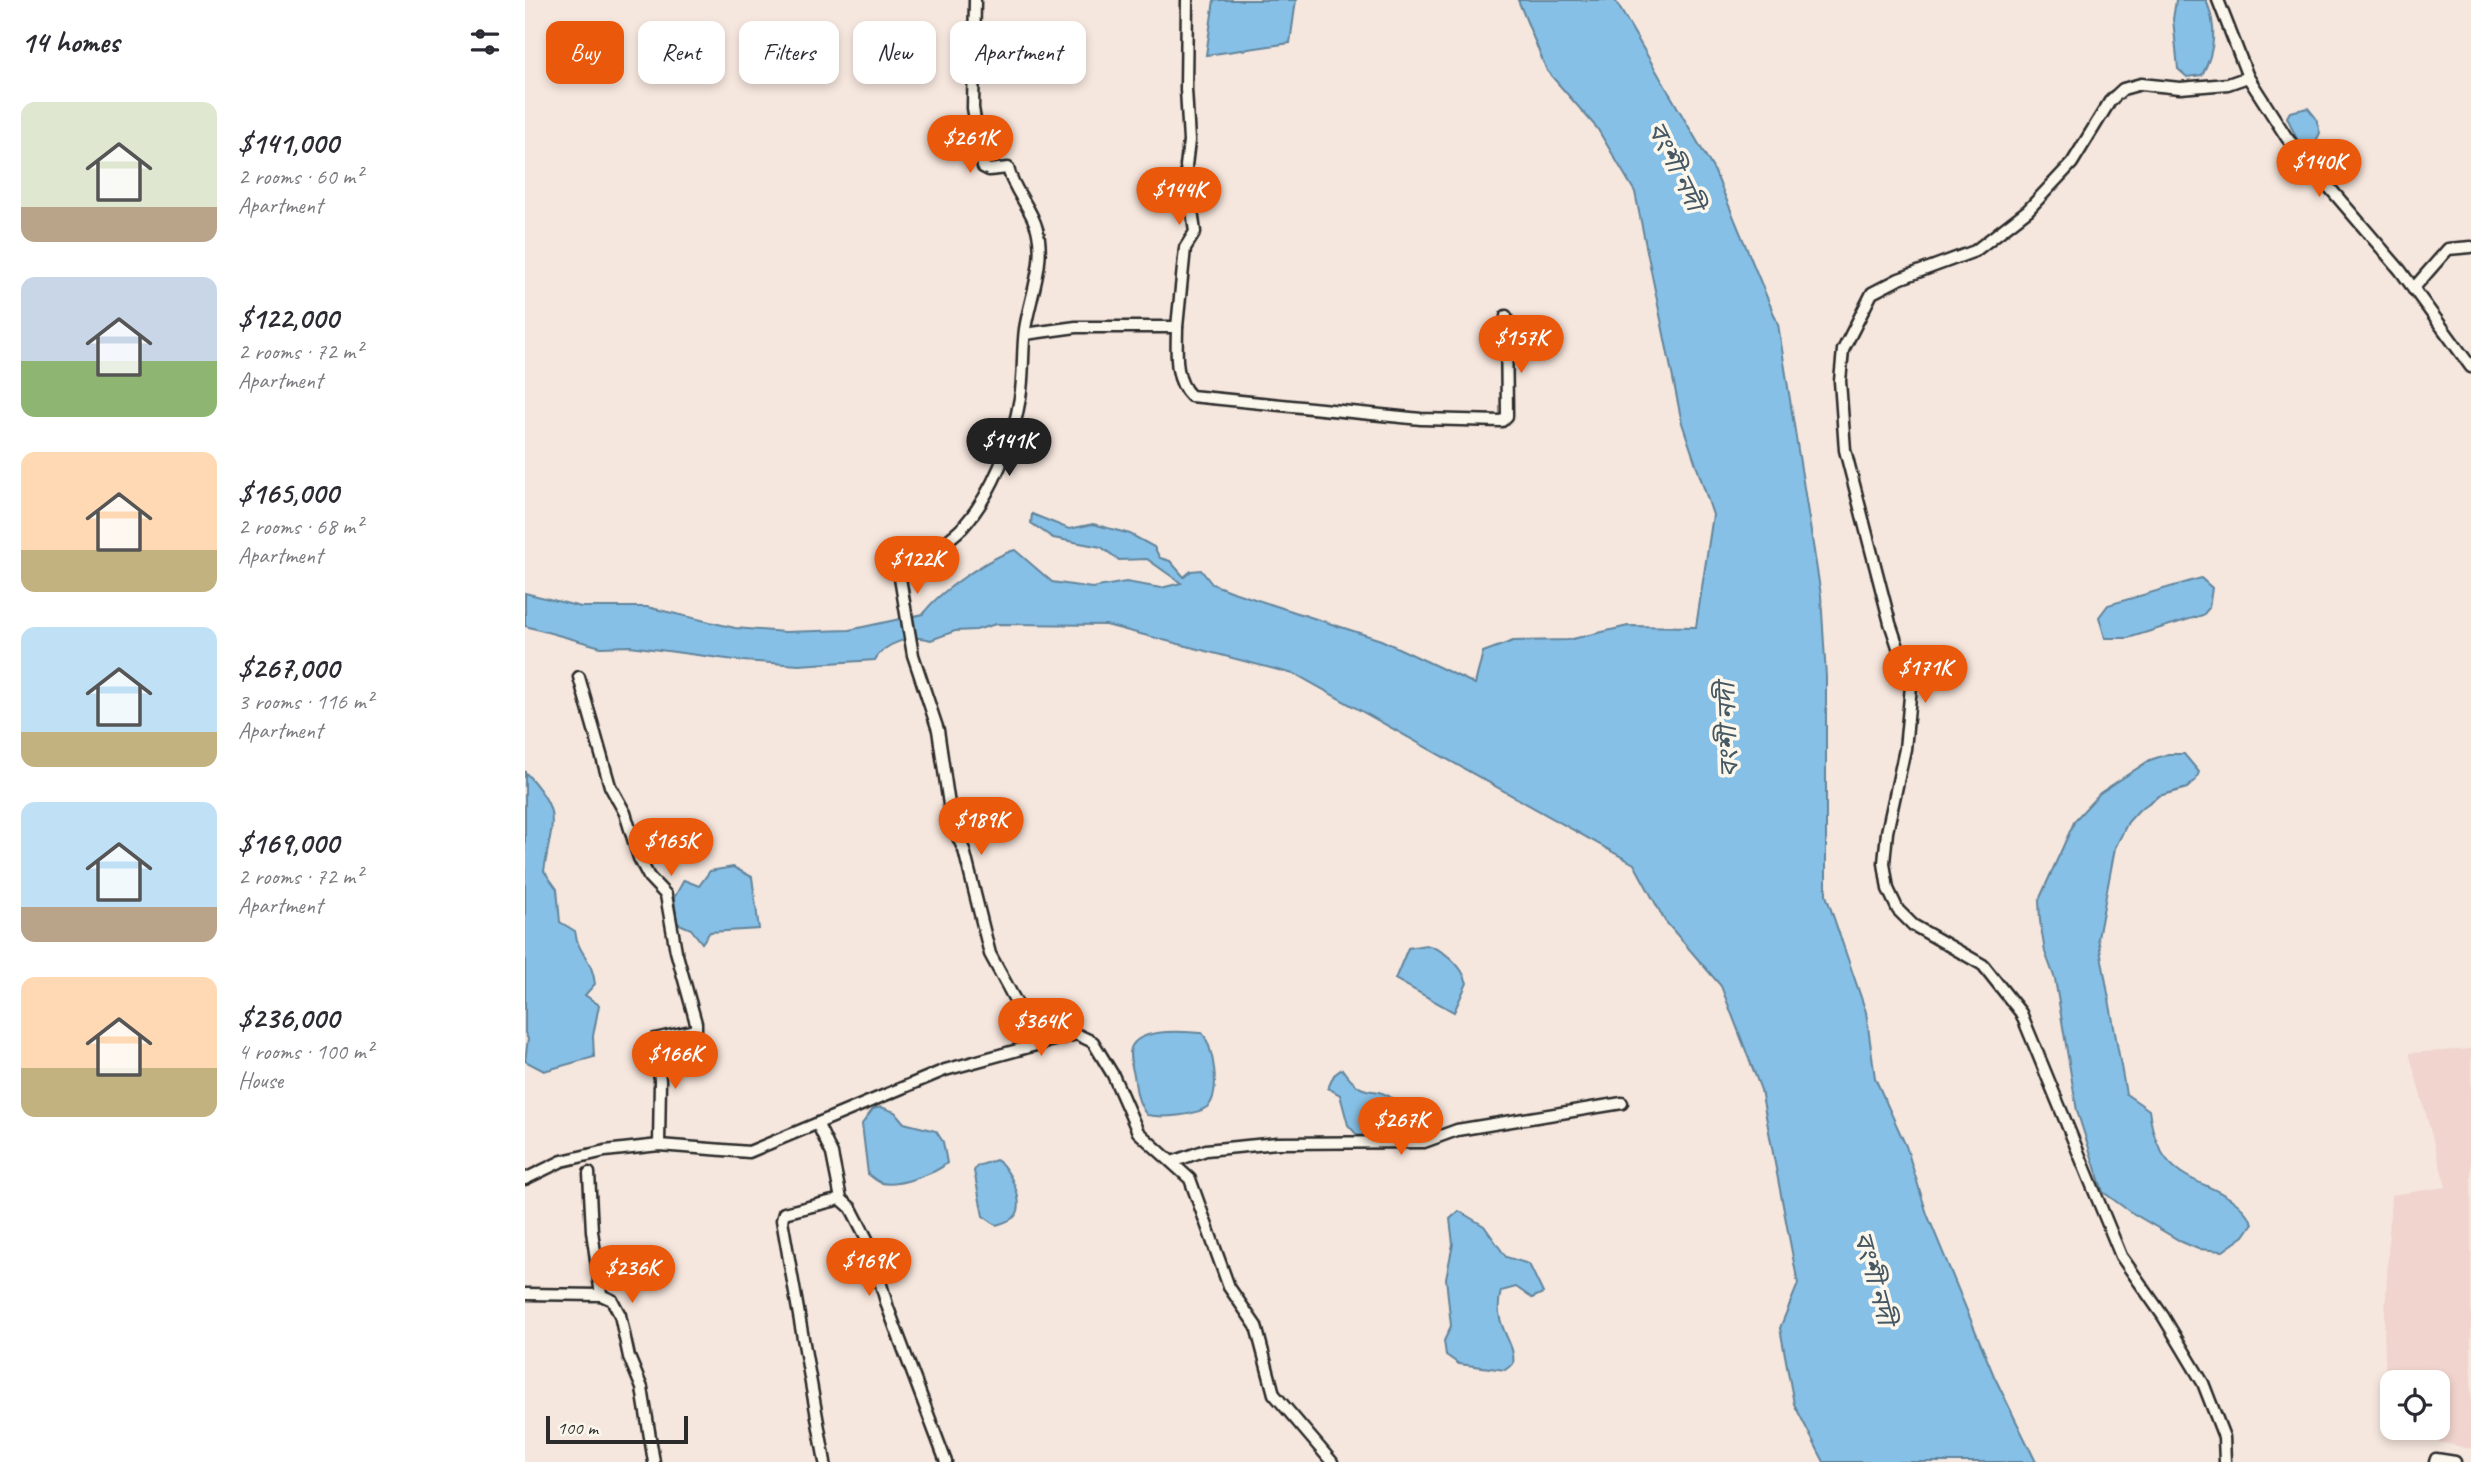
<!DOCTYPE html>
<html lang="en">
<head>
<meta charset="utf-8">
<style>
  body { margin:0; font-family:Caveat,"Noto Sans Bengali",sans-serif; background:#f7f7f7; color:#2b2b33; height:100vh; display:flex; flex-direction:column; font-size:26px; white-space:nowrap }
  * { box-sizing:border-box; margin:0 }
  p { font-size:23px; color:#7c7c81 }
  .icon { flex:none; width:38px; height:38px; fill:none; stroke:currentColor; stroke-width:2; stroke-linecap:round; stroke-linejoin:round }
  .map { position:relative; flex:1; overflow:hidden }
  .sheet { display:flex; flex-direction:column; background:#fff; width:525px }
  .sheet>* { flex:none }
  .hud { position:absolute; left:21px; top:21px; width:665px; height:63px; display:flex; gap:14px }
  .fabs { position:absolute; left:1855px; top:1370px; display:grid; gap:14px }
  .fabs a { display:grid; place-items:center; width:70px; height:70px; border-radius:14px; background:#fff; box-shadow:0 4px 10px #0003; font-size:35px }
  .scale { position:absolute; left:21px; bottom:18px; width:142px; box-sizing:border-box; padding-left:7px; border:4px solid #2b2b2b; border-top:0; font-size:19px; line-height:24px; white-space:nowrap; color:#2b2b2b; -webkit-text-stroke:5px #fbf7ec; paint-order:stroke }
  .price { position:absolute; translate:-50% -60px; padding:0 16px; border-radius:24px; background:#ea580c; color:#fff; font-size:23px; line-height:46px; filter:drop-shadow(0 2px 4px #0008) }
  .price::after { content:''; position:absolute; left:50%; top:42px; width:21px; height:16px; margin-left:-10px; background:inherit; clip-path:polygon(0 0,100% 0,50% 100%) }
  .price.current { background:#222; color:#fff }
  ul { padding:0; list-style:none }
  li { display:flex; align-items:center; gap:21px; height:175px; padding:0 21px }
  li span { display:grid; place-items:center; flex:none; width:196px; height:140px; border-radius:14px; color:#555 }
  li>.icon { margin-inline-start:auto }
  span .icon { width:84px; height:84px; fill:#fffc; stroke-width:1 }
  li b { font-size:30px }
  h2 { display:flex; justify-content:space-between; align-items:center; height:84px; padding:0 21px; font-size:30px }
  .tag { padding:0 24px; border-radius:14px; background:#fff; box-shadow:0 4px 10px #0003; font-size:24px; line-height:63px }
  .tag.current { background:#ea580c; color:#fff }
  main { display:flex; flex:1; min-height:0 }
  .map>svg:first-child { display:block }
  .built { fill:#f0d4cd; fill-rule:evenodd }
  .water { fill:#87c0e6; stroke:#62849b; stroke-width:2 }
  .lines { fill:none; stroke-linecap:round; stroke-linejoin:round }
  .minor-casing { stroke:#2b2b2b; stroke-width:15 }
  .minor { stroke:#fbf7ec; stroke-width:10 }
  .labels { text-anchor:middle; stroke-width:7; stroke-linejoin:round; paint-order:stroke }
  .water-label { font-size:26px; font-style:italic; fill:#475863; stroke:#fbf7ec }
</style>
</head>
<body>
<main>
<section class="sheet">
<h2>14 homes<svg class="icon" aria-label="filters" viewBox="0 0 24 24"><path d="M4 7h16M4 17h16"/><circle cx="9" cy="7" r="2"/><circle cx="15" cy="17" r="2"/></svg></h2>
<ul>
<li><span style="background:linear-gradient(#dfe7d0 75%,#b9a48a 0)"><svg class="icon" aria-label="home" viewBox="0 0 24 24"><path d="M3 11l9-7 9 7M6 9v11h12V9"/></svg></span><div><b>$141,000</b><p>2 rooms · 60 m²</p><p>Apartment</p></div></li>
<li><span style="background:linear-gradient(#c9d6e8 60%,#8fb573 0)"><svg class="icon" aria-label="home" viewBox="0 0 24 24"><path d="M3 11l9-7 9 7M6 9v11h12V9"/></svg></span><div><b>$122,000</b><p>2 rooms · 72 m²</p><p>Apartment</p></div></li>
<li><span style="background:linear-gradient(#ffd9b3 70%,#c2b280 0)"><svg class="icon" aria-label="home" viewBox="0 0 24 24"><path d="M3 11l9-7 9 7M6 9v11h12V9"/></svg></span><div><b>$165,000</b><p>2 rooms · 68 m²</p><p>Apartment</p></div></li>
<li><span style="background:linear-gradient(#bfe0f5 75%,#c2b280 0)"><svg class="icon" aria-label="home" viewBox="0 0 24 24"><path d="M3 11l9-7 9 7M6 9v11h12V9"/></svg></span><div><b>$267,000</b><p>3 rooms · 116 m²</p><p>Apartment</p></div></li>
<li><span style="background:linear-gradient(#bfe0f5 75%,#b9a48a 0)"><svg class="icon" aria-label="home" viewBox="0 0 24 24"><path d="M3 11l9-7 9 7M6 9v11h12V9"/></svg></span><div><b>$169,000</b><p>2 rooms · 72 m²</p><p>Apartment</p></div></li>
<li><span style="background:linear-gradient(#ffd9b3 65%,#c2b280 0)"><svg class="icon" aria-label="home" viewBox="0 0 24 24"><path d="M3 11l9-7 9 7M6 9v11h12V9"/></svg></span><div><b>$236,000</b><p>4 rooms · 100 m²</p><p>House</p></div></li>
</ul>
</section>
<div class="map">
<svg width="1946" height="1462" viewBox="0 0 1946 1462">
  <rect width="100%" height="100%" fill="#f6e7de"/>
  <filter id="ink" filterUnits="userSpaceOnUse"><feTurbulence type="fractalNoise" baseFrequency=".0143" numOctaves="2"/><feDisplacementMap in="SourceGraphic" scale="14" xChannelSelector="R" yChannelSelector="G"/><feConvolveMatrix kernelMatrix="1 2 1 2 8 2 1 2 1" color-interpolation-filters="sRGB"/></filter>
  <g filter="url(#ink)">
    <path class="built" d="M1946,1049V1449L1863,1431L1859,1334L1866,1195L1921,1187L1884,1053ZM1867,1382H1913V1428H1867Z"/>
    <g class="water">
      <polygon points="689,0 771,0 765,43 681,55"/>
      <path d="M993,0H1090L1190,172L1253,324L1296,595L1301,677V895L1341,1012L1350,1078L1381,1146L1402,1214L1469,1376L1511,1462H1299L1269,1404L1255,1328L1273,1284L1236,1090L1196,986L1140,921L1109,864L772,675L581,625L471,624L451,630L430,631L406,640C388,634 359,643 350,660L274,665L217,661L105,646L76,647L0,626V593L56,607H122L210,628L260,632L324,630L398,614C412,593 465,557 490,550L527,582L567,588L601,582L636,588L656,583L622,559L594,560L576,547L528,538L506,523L507,514L544,529L568,524L605,534L629,547L635,558L645,561L659,577L666,571L676,570L687,584L705,591L856,640L950,684L958,652L988,641L1043,640L1103,626L1171,627L1188,515L1157,423L1110,192L1072,128L1022,71Z"/>
      <path d="M1651,0H1681C1692,26 1691,50 1677,75L1662,77L1653,69L1648,19Z"/>
      <polygon points="1783,108 1791,118 1795,133 1789,145 1779,147 1773,142 1762,117 1765,112"/>
      <polygon points="1676,578 1687,588 1684,608 1678,615 1603,638 1580,638 1574,617 1583,605"/>
      <path d="M1643,754H1659L1674,772L1671,780L1662,788L1634,796L1614,810L1603,822L1590,848L1573,938L1601,1094L1624,1110C1635,1199 1696,1169 1728,1223L1719,1236L1698,1251L1673,1249L1657,1242L1604,1211L1578,1192L1552,1111L1530,979L1520,952L1515,921L1514,900L1550,820L1575,793L1625,760Z"/>
      <path d="M0,772C38,813 27,819 19,871L32,889L35,922L50,931C53,955 67,957 70,984L60,995L74,1005L68,1036L69,1057L19,1071L0,1061L3,1039L0,1033Z"/>
      <polygon points="208,867 227,877 234,929 185,932 177,943 166,929 152,923 149,898 159,880 174,886 185,871"/>
      <path d="M901,945C918,949 937,965 942,983L929,1012L870,979L883,948Z"/>
      <path d="M677,1033C688,1044 697,1096 682,1107C670,1116 637,1118 622,1115C612,1103 611,1089 609,1075C607,1066 603,1056 606,1048C614,1027 659,1032 677,1033Z"/>
      <path d="M817,1069C840,1102 847,1083 868,1099L869,1131L833,1136L823,1125L815,1095L803,1088L809,1075Z"/>
      <path d="M356,1107L370,1112L379,1123L411,1131L418,1142L422,1163C412,1173 372,1187 357,1183C352,1182 347,1177 343,1174L337,1124L348,1109Z"/>
      <path d="M471,1160C484,1166 500,1202 491,1215C487,1221 477,1223 471,1225L458,1216L449,1171L452,1166Z"/>
      <path d="M934,1211L959,1226L981,1257L1004,1264L1018,1293L1007,1298L991,1287L976,1291C966,1327 992,1341 988,1364L980,1370L934,1364L921,1355L919,1341L926,1326L921,1278L928,1244L925,1219Z"/>
    </g>
    <g class="lines">
      <defs>
        <g id="minor">
          <path d="M450,0L448,108L458,167L464,170L483,168C489,192 505,205 512,229C521,261 505,297 500,329C497,352 499,375 495,398C488,441 467,495 437,528C418,547 393,558 375,578L388,655L413,730L427,825L439,850L465,954L505,1028L506,1044"/>
          <polyline points="1693,0 1723,77 1762,138 1875,270 1946,367"/>
          <polyline points="1888,289 1923,249 1946,247"/>
          <path d="M652,327C652,350 648,379 666,396L896,419L977,421L982,416L981,316"/>
          <polyline points="500,334 551,327 652,327 660,248 670,232 661,166 664,141 661,89 662,0"/>
          <polyline points="54,677 85,786 100,813 114,858 124,877 141,895 151,951 171,1023 171,1029 166,1031 130,1039 135,1080 134,1145"/>
          <polyline points="293,1125 307,1154 316,1199 326,1208 343,1241 363,1308 421,1462"/>
          <polyline points="647,1162 681,1150 752,1143 899,1142 932,1130 1097,1103"/>
          <polyline points="64,1173 67,1231 76,1295"/>
          <polyline points="0,1179 37,1161 80,1151 134,1145 224,1152 420,1070 551,1034 568,1042 588,1075 613,1132 665,1179 704,1287 731,1326 749,1394 807,1462"/>
          <polyline points="0,1294 76,1295 87,1300 95,1315 104,1357 117,1388 129,1462"/>
          <polyline points="300,1462 257,1220 259,1213 316,1199"/>
          <polyline points="1700,1462 1699,1437 1678,1383 1638,1316 1596,1256 1496,1013 1458,965 1388,925 1373,910 1363,889 1359,863 1362,832 1380,749 1386,686 1365,623 1320,450 1315,381 1318,350 1347,293 1374,279 1450,251 1503,210 1547,163 1585,101 1598,89 1616,84 1655,88 1703,84 1723,77"/>
          <polyline points="1910,1462 1911,1459 1930,1462"/>
        </g>
      </defs>
      <use href="#minor" class="minor-casing"/>
      <use href="#minor" class="minor"/>
    </g>
  </g>
  <g class="labels">
    <g class="water-label">
      <text transform="translate(1151 166) rotate(64)" y="9">বংশী নদী</text>
      <text transform="translate(1202 730) rotate(-92)" y="9">বংশী নদী</text>
      <text transform="translate(1350 1278) rotate(75)" y="9">বংশী নদী</text>
    </g>
  </g>
</svg>
<div class="fabs">
<a><svg class="icon" aria-label="locate" viewBox="0 0 24 24"><circle cx="12" cy="12" r="6"/><path d="M12 2v4M12 18v4M2 12h4M18 12h4"/></svg></a>
</div>
<div class="scale">100 m</div>
<b class="price" style="left:445px;top:175px">$261K</b>
<b class="price" style="left:1794px;top:199px">$140K</b>
<b class="price" style="left:654px;top:227px">$144K</b>
<b class="price" style="left:996px;top:375px">$157K</b>
<b class="price current" style="left:484px;top:478px">$141K</b>
<b class="price" style="left:392px;top:596px">$122K</b>
<b class="price" style="left:1400px;top:705px">$171K</b>
<b class="price" style="left:456px;top:857px">$189K</b>
<b class="price" style="left:146px;top:878px">$165K</b>
<b class="price" style="left:516px;top:1058px">$364K</b>
<b class="price" style="left:150px;top:1091px">$166K</b>
<b class="price" style="left:876px;top:1157px">$267K</b>
<b class="price" style="left:344px;top:1298px">$169K</b>
<b class="price" style="left:107px;top:1305px">$236K</b>
<div class="hud">
<a class="tag current">Buy</a>
<a class="tag">Rent</a>
<a class="tag">Filters</a>
<a class="tag">New</a>
<a class="tag">Apartment</a>
</div>
</div>
</main>
</body>
</html>
